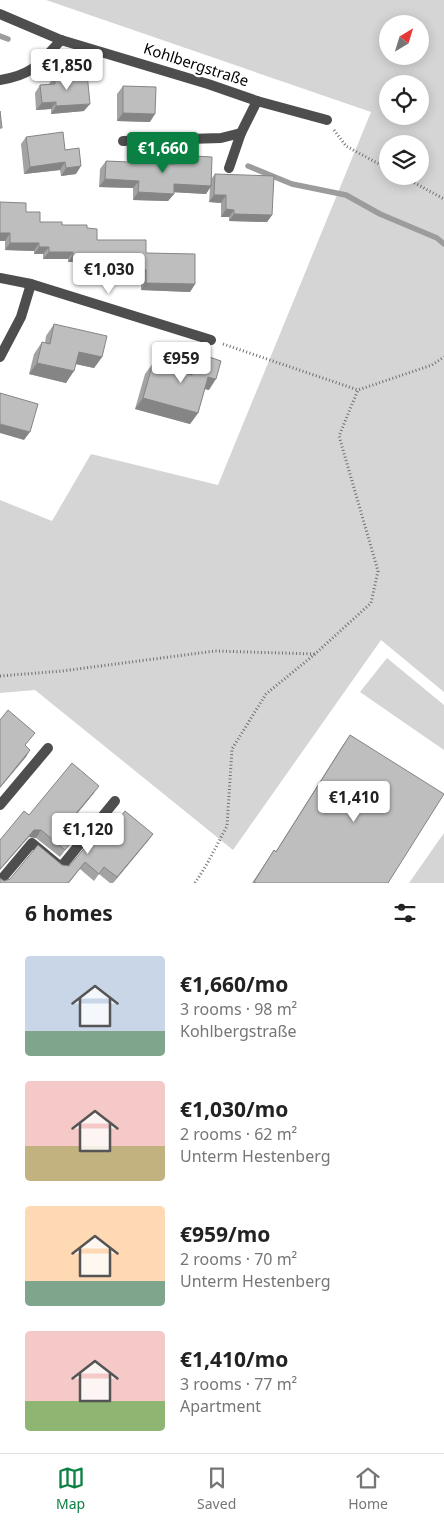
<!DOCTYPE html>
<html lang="en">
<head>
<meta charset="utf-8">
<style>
  body { margin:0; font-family:"Noto Sans",sans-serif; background:#f6f6f6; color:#222; height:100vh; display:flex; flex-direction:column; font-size:19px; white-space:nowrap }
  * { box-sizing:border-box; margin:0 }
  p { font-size:16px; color:#767676 }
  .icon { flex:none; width:28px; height:28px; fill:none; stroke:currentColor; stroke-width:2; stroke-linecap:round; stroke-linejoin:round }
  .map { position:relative; height:883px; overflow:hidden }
  .sheet { display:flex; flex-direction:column; background:#fff; flex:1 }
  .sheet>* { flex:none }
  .needle { width:32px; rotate:38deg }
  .buttons { position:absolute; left:379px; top:15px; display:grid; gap:10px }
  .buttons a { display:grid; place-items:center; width:50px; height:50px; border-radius:50%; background:#fff; box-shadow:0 2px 12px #0003; font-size:25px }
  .price { position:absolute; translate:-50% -42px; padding:0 11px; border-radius:5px; background:#fff; color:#222; font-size:16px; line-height:32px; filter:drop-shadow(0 1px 2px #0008) }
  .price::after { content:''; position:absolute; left:50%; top:30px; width:15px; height:11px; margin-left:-8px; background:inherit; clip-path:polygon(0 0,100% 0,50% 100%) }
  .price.active { background:#0b8043; color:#fff }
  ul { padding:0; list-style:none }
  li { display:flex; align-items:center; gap:15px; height:125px; padding:0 25px }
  li span { display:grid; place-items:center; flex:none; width:140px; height:100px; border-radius:5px; color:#555 }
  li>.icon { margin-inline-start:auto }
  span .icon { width:60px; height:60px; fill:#fffc; stroke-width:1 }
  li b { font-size:21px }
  h2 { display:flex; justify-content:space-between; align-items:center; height:60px; padding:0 25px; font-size:21px }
  .menu { display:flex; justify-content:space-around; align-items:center; height:70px; border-top:1px solid #e0e0e0; background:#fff; font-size:14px; color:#767676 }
  .menu a { display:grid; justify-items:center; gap:2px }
  .menu .active { color:#0b8043 }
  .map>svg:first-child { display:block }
  .green { fill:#d5d5d5; fill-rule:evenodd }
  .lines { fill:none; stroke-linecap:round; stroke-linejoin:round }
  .stream { stroke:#9c9c9c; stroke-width:5.5 }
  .path { stroke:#707070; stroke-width:3; stroke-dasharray:1 2.5; stroke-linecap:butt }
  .service { stroke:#4e4e4e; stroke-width:10 }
  .minor { stroke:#4e4e4e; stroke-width:10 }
  .wall { fill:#a3a3a3 }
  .shaded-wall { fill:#858585 }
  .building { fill:#bebebe; stroke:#858585 }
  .labels { text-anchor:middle; stroke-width:4.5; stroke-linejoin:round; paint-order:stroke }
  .street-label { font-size:15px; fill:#000; stroke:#fff }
</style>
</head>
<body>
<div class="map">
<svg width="444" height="883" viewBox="0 0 444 883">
  <rect width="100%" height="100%" fill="#fff"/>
  <g class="green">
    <path d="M46,0H444V692L381,640L233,850L35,690L0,693V500L52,521L91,454L218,485L371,112ZM388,24H420V56H388ZM388,84H420V116H388ZM388,144H420V176H388Z"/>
    <polygon points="387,658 444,705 444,750 360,692"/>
    <polygon points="444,833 444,883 409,883"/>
  </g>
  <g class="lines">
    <g class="stream">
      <polyline points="0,36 8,39"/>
      <polyline points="248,166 292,184 346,195 380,214 437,238 444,244"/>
    </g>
    <g class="path">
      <polyline points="334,130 346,146 388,169"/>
      <polyline points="402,176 444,199"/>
      <polyline points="223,344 358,390"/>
      <polyline points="0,676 62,671 215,651 315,654"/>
      <polyline points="195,883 207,864 227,826 232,749 266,694 315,654 371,603 378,571 339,436 358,390 432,365 444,357"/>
    </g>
    <g class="service">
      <path d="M0,80C33,75 40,63 61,40"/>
      <polyline points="123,141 221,138 241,133"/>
      <polyline points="229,168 241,133 257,101"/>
      <polyline points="0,805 48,748"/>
      <polyline points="0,881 32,843 61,867 115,801"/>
    </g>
    <g class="minor">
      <polyline points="0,14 61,40 208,84 257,101 327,120"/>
      <polyline points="0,278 31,284 211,340"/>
      <polyline points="0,357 21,317 31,284"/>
    </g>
  </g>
  <g class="wall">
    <polygon points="54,76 84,111 51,114 51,109 36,110 35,93 40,85 49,84"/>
    <polygon points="123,86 150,122 117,121 117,94"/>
    <polygon points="26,137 65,150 76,174 61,176 60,170 24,174 21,144"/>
    <polygon points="175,155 211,179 215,174 272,215 267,222 229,221 229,217 221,217 221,203 209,202 210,188 206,194 174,192 174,194 168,201 133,200 133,188 99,187 100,169 106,161 170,164"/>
    <polygon points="0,202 26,212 40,222 87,228 97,240 146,253 195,284 190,292 141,290 141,278 103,278 103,274 92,274 92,262 68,262 68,259 43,259 43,254 34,254 34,251 5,250 5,241 0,241"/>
    <polygon points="54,324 102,357 94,368 76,364 66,383 29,374 34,354 42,342 45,343 46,336"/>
    <polygon points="198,353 209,390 205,389 198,413 190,424 135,409 145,374 153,363 188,373 190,364"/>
    <polygon points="350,735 388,883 252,883 274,850 276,851 341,748"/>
    <polygon points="94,793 63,831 73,840 60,857 36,838 29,837 29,815"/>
    <polygon points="115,824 153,834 113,883 110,883 99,874 94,881 80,869 69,883 0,883 0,879 4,881 62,865 69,866"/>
  </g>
  <g class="shaded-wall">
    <polygon points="56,102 51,109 36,110 42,103"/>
    <polygon points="90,104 84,111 51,114 56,106"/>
    <polygon points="123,113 155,114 150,122 117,121"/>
    <polygon points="65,162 60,170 24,174 30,167"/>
    <polygon points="81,166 76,174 61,176 66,168"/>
    <polygon points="105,179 139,181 133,188 99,187"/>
    <polygon points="174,184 211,186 206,194 169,192"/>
    <polygon points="138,192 174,194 168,201 133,200"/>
    <polygon points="214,195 226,195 221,203 209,202"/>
    <polygon points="226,209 234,210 229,217 221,217"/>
    <polygon points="234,214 272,215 267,222 229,221"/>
    <polygon points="0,233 10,233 5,241 0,241"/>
    <polygon points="10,243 39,243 34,251 5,250"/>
    <polygon points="39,247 49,247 43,254 34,254"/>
    <polygon points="49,252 73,252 68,259 43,259"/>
    <polygon points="73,255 97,255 92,262 68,262"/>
    <polygon points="108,266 103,274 92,274 97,267"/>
    <polygon points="109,270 146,270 141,278 103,278"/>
    <polygon points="146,283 195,284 190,292 141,290"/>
    <polygon points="79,352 102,357 94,368 71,363"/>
    <polygon points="37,363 74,371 66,383 29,374"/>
    <polygon points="208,377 216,379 209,390 200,388"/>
    <polygon points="143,398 198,413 190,424 135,409"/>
    <polygon points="0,424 30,432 24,440 0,433"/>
    <polygon points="30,750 26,757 0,788 0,787"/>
    <polygon points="99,786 94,793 57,837 62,830"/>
    <polygon points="34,830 41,830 36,838 29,837 0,870 0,869"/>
    <polygon points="153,834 148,841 113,883 117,877"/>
  </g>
  <g class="building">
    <polygon points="87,73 90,104 56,106 56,102 42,103 40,85 55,84 54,76"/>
    <polygon points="123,86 156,87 155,114 123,113"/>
    <polygon points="0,111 2,128 0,128"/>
    <polygon points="63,132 65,150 79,148 81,166 66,168 65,162 30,167 26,137"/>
    <polygon points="175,155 212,157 211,186 174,184 174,194 138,192 139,181 105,179 106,161 175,164"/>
    <polygon points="215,174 274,176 272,215 234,214 234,210 226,209 226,195 214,195"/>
    <polygon points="0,202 26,203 26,212 40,212 40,222 62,222 62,225 87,225 87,228 97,229 97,240 146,240 146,253 195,254 195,284 146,283 146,270 109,270 108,266 97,267 97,255 73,255 73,252 49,252 49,247 39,247 39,243 10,243 10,233 0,233"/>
    <polygon points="54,324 107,336 102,357 79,352 74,371 37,363 42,342 50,344"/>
    <polygon points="198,353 221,361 216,379 208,377 198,413 143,398 153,363 192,375"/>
    <polygon points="0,393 38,404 30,432 0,424"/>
    <polygon points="8,710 35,733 25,745 30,750 0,787 0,720"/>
    <polygon points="350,735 444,794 388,883 256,883 254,882 274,850 276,852"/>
    <polygon points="72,763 99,786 62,830 73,840 65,850 41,830 34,830 0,869 0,840 24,811 29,815"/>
    <polygon points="125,811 153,834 117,877 104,867 99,874 85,862 68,883 0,883 0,878 4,881 10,879 38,845 62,865 69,866 110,819 115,824"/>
  </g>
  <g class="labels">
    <g class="street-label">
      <text transform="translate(196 65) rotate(18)" y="5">Kohlbergstraße</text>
    </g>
  </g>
</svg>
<div class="buttons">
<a><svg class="needle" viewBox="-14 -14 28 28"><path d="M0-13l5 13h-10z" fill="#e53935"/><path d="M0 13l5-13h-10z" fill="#767676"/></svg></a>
<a><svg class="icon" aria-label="locate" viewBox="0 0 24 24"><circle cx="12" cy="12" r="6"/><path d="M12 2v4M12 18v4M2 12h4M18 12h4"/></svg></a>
<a><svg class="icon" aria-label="layers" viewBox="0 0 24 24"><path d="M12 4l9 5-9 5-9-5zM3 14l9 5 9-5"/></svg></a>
</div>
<b class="price" style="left:67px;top:91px">€1,850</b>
<b class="price active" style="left:163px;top:174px">€1,660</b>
<b class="price" style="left:109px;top:295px">€1,030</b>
<b class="price" style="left:181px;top:384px">€959</b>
<b class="price" style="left:354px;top:823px">€1,410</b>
<b class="price" style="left:88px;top:855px">€1,120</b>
</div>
<section class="sheet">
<h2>6 homes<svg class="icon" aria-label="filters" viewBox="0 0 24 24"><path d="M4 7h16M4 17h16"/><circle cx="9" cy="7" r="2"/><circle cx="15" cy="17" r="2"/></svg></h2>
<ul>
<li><span style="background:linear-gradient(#c9d6e8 75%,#7fa58c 0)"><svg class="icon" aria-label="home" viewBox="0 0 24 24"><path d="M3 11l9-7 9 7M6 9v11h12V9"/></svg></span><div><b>€1,660/mo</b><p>3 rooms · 98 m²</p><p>Kohlbergstraße</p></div></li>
<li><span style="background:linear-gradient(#f6c9c9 65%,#c2b280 0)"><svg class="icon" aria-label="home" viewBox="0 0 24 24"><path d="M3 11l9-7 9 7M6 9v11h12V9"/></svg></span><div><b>€1,030/mo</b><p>2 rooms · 62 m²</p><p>Unterm Hestenberg</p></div></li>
<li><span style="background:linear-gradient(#ffd9b3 75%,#7fa58c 0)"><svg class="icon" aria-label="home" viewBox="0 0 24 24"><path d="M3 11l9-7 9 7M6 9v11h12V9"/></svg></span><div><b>€959/mo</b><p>2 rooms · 70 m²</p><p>Unterm Hestenberg</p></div></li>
<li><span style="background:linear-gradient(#f6c9c9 70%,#8fb573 0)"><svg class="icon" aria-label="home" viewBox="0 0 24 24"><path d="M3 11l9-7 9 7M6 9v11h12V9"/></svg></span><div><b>€1,410/mo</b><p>3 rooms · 77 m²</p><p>Apartment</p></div></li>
</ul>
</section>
<nav class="menu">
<a class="active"><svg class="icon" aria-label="map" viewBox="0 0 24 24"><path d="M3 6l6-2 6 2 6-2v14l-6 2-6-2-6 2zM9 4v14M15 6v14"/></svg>Map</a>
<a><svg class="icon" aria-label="saved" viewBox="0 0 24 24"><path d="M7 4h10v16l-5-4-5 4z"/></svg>Saved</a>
<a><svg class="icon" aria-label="home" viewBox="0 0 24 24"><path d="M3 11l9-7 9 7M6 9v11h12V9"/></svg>Home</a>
</nav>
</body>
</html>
